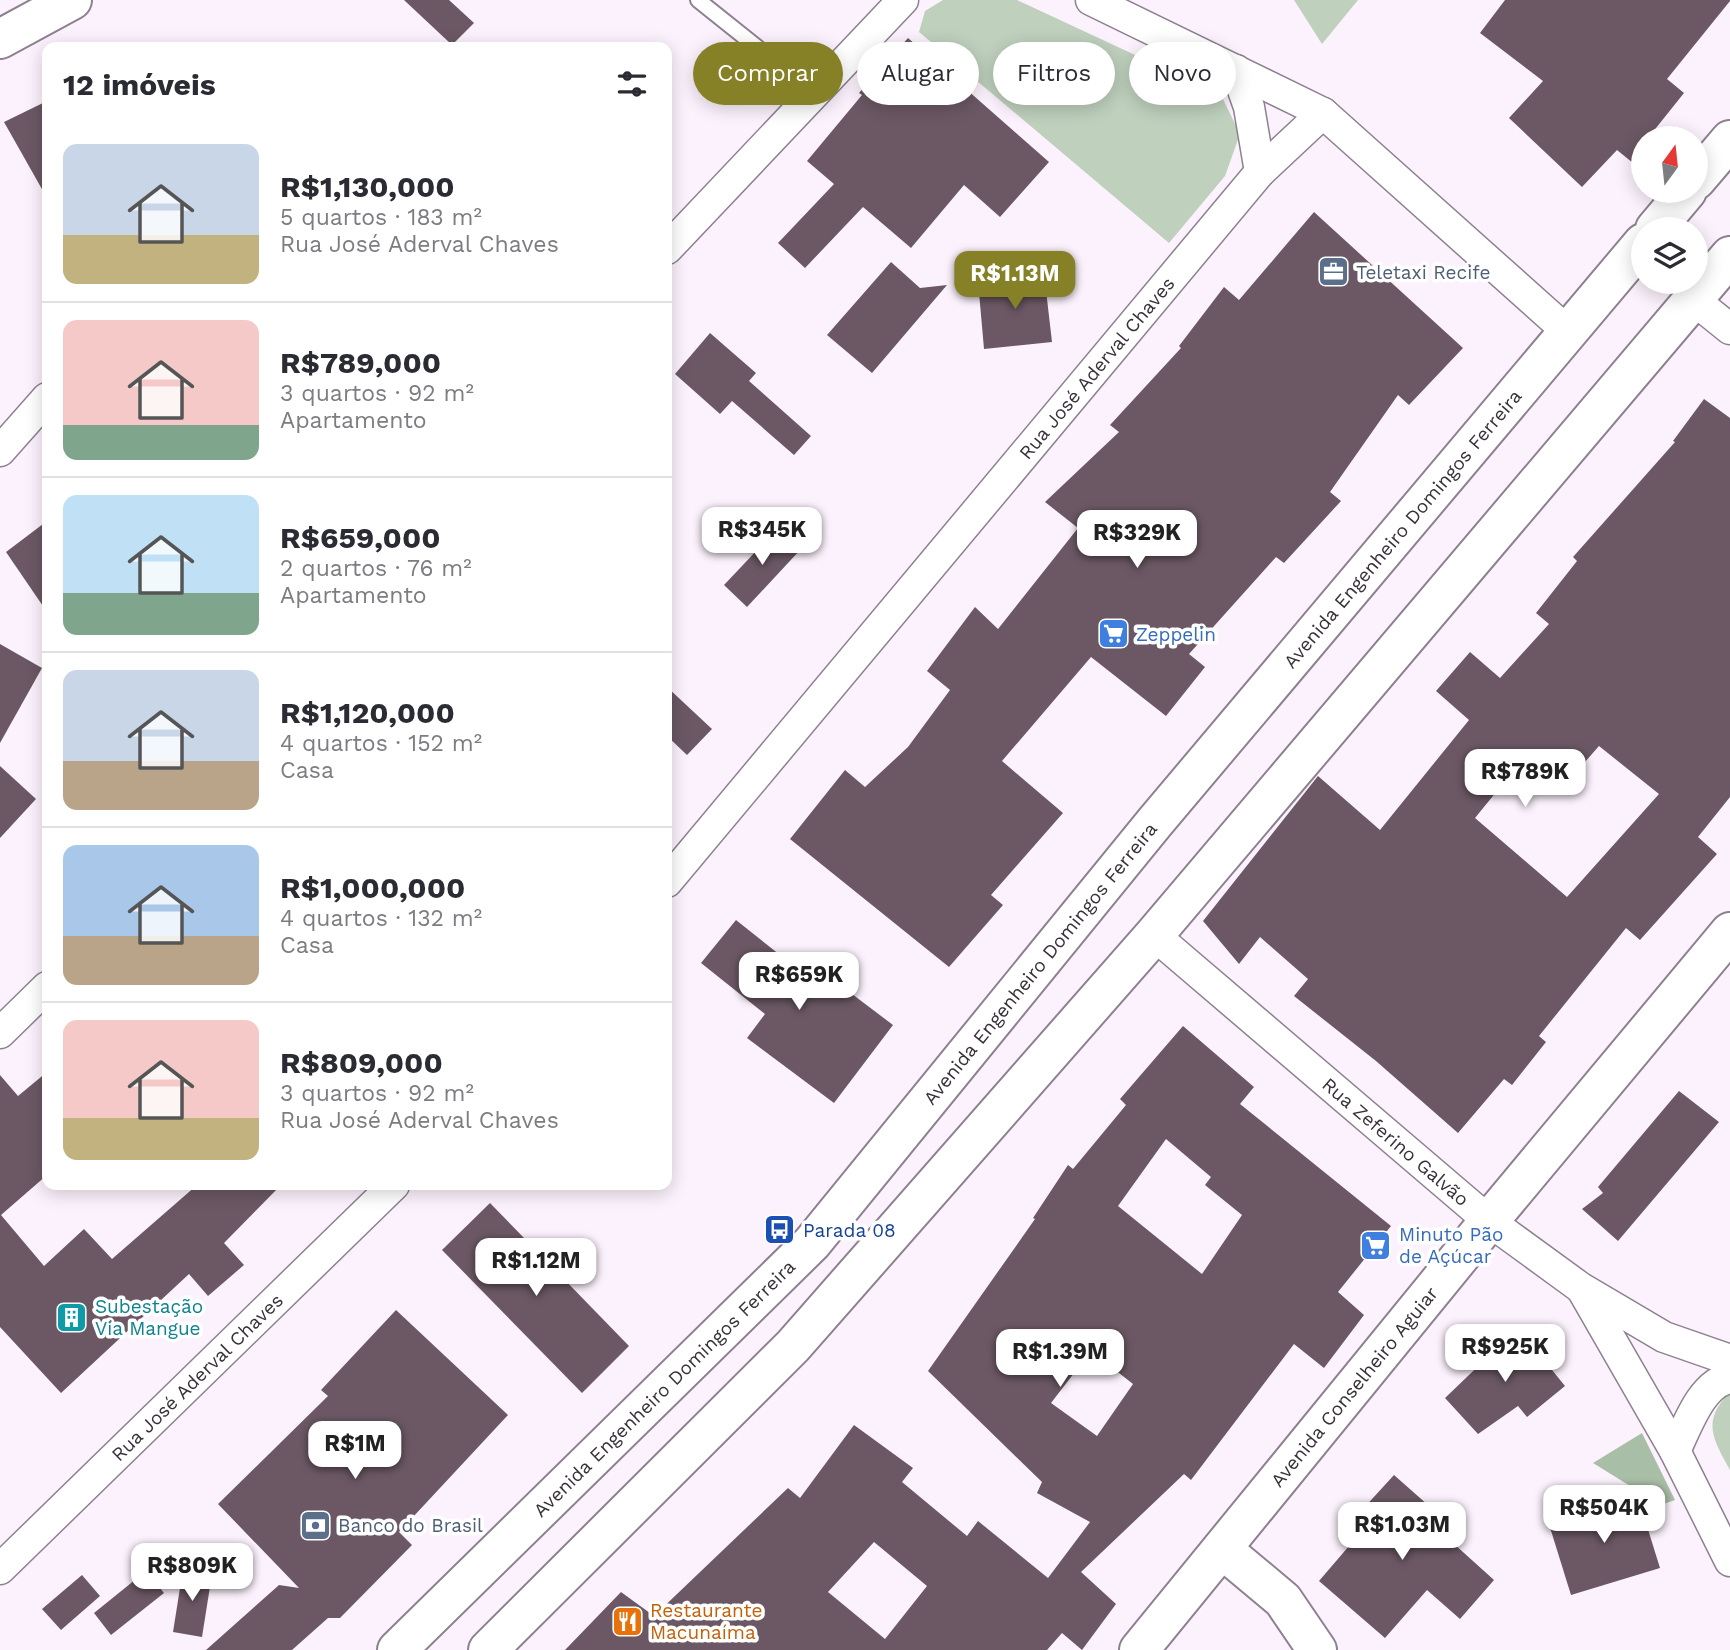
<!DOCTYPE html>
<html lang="pt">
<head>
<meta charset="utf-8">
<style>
  body { margin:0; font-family:"Work Sans",sans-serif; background:#f2f2f3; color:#2b2b33; height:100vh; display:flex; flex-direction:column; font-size:26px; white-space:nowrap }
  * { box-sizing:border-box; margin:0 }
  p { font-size:23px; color:#7c7c81 }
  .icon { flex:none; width:38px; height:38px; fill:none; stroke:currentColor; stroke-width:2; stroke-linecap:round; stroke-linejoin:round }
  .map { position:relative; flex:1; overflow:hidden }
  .side { position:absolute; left:42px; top:42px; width:630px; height:1148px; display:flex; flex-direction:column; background:#fff; border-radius:14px; box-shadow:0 4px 18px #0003 }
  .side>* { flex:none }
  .banner { position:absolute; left:693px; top:42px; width:665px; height:63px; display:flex; gap:14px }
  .needle { width:46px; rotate:15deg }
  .fabs { position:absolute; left:1631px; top:126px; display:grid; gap:14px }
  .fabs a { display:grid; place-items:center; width:77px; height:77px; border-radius:50%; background:#fff; box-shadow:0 4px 18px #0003; font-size:35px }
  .price { position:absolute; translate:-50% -60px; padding:0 16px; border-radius:14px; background:#fff; color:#222; font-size:23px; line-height:46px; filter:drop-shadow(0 2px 4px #0008) }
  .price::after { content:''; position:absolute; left:50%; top:42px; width:21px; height:16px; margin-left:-10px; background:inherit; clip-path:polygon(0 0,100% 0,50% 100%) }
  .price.current { background:#868027; color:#fff }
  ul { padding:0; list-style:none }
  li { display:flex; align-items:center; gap:21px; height:175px; padding:0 21px }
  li+li { border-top:2px solid #e1e1e2 }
  li span { display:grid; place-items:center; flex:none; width:196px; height:140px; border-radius:14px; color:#555 }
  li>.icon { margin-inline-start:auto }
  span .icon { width:84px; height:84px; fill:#fffc; stroke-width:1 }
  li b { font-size:30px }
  h2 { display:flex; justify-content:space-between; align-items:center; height:84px; padding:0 21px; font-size:30px }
  .pill { padding:0 24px; border-radius:32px; background:#fff; box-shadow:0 4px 18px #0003; font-size:24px; line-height:63px }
  .pill.current { background:#868027; color:#fff }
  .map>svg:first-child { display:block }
  .green { fill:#bfd0bd }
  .forest { fill:#a9bea6 }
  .building { fill:#6b5864; fill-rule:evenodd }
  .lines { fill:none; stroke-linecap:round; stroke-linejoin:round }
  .service-casing { stroke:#8e8091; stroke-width:18 }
  .minor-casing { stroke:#8e8091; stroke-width:33 }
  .secondary-casing { stroke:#8e8091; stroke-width:42 }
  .primary-casing { stroke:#8e8091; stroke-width:42 }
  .service { stroke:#fff; stroke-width:14 }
  .minor { stroke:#fff; stroke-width:30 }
  .secondary { stroke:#fff; stroke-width:38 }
  .primary { stroke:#fff; stroke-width:38 }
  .labels { text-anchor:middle; stroke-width:7; stroke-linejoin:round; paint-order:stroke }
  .service-label { font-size:19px; fill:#4e5e75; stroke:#fff; text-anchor:start }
  .street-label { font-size:19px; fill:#383139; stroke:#fff }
  .shop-label { font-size:19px; fill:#366cbe; stroke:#fff; text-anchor:start }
  .transit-label { font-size:19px; fill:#164399; stroke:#fff; text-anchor:start }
  .culture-label { font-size:19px; fill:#0d838f; stroke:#fff; text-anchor:start }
  .food-label { font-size:19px; fill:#c56008; stroke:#fff; text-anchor:start }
</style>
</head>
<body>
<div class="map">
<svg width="1730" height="1650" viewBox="0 0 1730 1650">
  <rect width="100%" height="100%" fill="#fcf2fd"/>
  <g class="green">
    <polygon points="943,0 1017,0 1221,95 1240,134 1225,176 1169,243 919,32 925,11"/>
    <polygon points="1294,0 1358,0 1322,44"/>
    <path d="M1730,1392V1470C1713,1439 1701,1421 1730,1392Z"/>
  </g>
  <polygon class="forest" points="1642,1433 1675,1500 1649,1509 1635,1489 1593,1463"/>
  <g class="building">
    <polygon points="404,0 449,0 474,23 452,45"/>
    <polygon points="1505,0 1730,0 1730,1 1667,79 1684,93 1648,138 1643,138 1643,152 1633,163 1617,150 1582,187 1509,118 1543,81 1480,33"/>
    <polygon points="908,38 1049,162 1000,217 964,185 911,248 863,207 805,268 778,243 834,184 807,161 862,95 859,93"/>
    <polygon points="47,101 47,198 4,122"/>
    <polygon points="1314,212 1463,348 1409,405 1398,395 1330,492 1341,501 1284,563 1276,557 1189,654 1205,667 1166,716 1091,657 1002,761 1063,813 991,895 1003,905 949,967 790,839 845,770 865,787 908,747 950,690 927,671 975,607 998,629 1078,528 1045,502 1119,432 1110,425 1181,348 1179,346 1224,287 1239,300"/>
    <polygon points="891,262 920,288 947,285 872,373 827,335"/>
    <polygon points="1044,273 1052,342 984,349 978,281"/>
    <polygon points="710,333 756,373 749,381 811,436 794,455 732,401 720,414 675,374"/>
    <path d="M1704,399L1730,418V797L1698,837L1717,854L1640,940L1626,928L1539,1036L1546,1042L1512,1085L1504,1079L1458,1133L1376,1061L1294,996L1308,979L1260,937L1239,964L1203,921L1318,776L1380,830L1469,720L1436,691L1470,652L1500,678L1549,624L1536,613L1577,561L1573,557L1675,442L1673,441ZM1599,746L1659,794L1567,897L1475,818L1519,764L1556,795Z"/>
    <polygon points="47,521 47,612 6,552"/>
    <polygon points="778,528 801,549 747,607 724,585"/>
    <polygon points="0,644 42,668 0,743"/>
    <polygon points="667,687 712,729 687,755 667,736"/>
    <polygon points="0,766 36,799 0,838"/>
    <polygon points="736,920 799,970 807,960 893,1025 834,1103 747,1038 765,1014 701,963"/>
    <path d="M1183,1026L1254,1087L1240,1104L1391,1226L1338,1292L1364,1315L1324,1368L1294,1344L1191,1480L1184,1474L1081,1572L1116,1604L1082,1650L1062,1633L1047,1650H565L621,1592L654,1616L788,1488L800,1498L854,1425L913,1468L902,1482L967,1536L978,1521L1048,1578L1090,1522L1037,1493L1042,1482L928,1371L1035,1219L1033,1218L1068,1165L1073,1169L1126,1105L1120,1099ZM1166,1139L1211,1177L1205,1185L1242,1215L1202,1274L1118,1206ZM1091,1351L1133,1384L1097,1436L1051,1403ZM874,1542L927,1586L885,1639L828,1592Z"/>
    <polygon points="47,1072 47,1175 1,1215 44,1266 84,1229 112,1259 197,1185 281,1185 224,1243 244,1265 208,1296 189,1274 61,1393 0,1327 0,1075 18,1096"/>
    <polygon points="1679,1091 1719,1122 1618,1241 1582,1209 1603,1193 1598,1187"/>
    <polygon points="490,1203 629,1346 582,1393 442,1250"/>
    <polygon points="396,1310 508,1415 399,1532 412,1545 340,1618 328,1618 292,1650 206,1650 279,1585 299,1588 218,1504 328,1396 321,1390"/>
    <polygon points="1518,1328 1565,1386 1527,1417 1518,1406 1478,1434 1445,1398"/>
    <polygon points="1394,1475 1437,1513 1433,1525 1494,1580 1460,1619 1427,1590 1385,1638 1319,1581 1361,1532 1351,1522"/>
    <polygon points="1637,1494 1660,1568 1571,1595 1548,1521"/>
    <polygon points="183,1569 212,1574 202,1637 173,1632"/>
    <polygon points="146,1571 164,1593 111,1635 94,1613"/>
    <polygon points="82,1575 100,1596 61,1630 42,1609"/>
  </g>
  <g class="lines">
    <defs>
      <polyline id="service" points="698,0 813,92"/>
      <g id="minor">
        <polyline points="1091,0 1323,113 1568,332"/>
        <polyline points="1236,70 1249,107 1260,172"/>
        <polyline points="667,249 903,0"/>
        <polyline points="1694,300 1730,329"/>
        <polyline points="0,451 47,398"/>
        <path id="s1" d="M667,882L1260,172L1323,113"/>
        <path id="s2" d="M1154,935L1489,1221L1581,1288L1664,1337L1730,1360"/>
        <polyline points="0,1033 47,987"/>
        <polyline points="1583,1291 1675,1451 1730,1561"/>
        <path d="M1675,1451C1687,1427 1701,1383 1730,1378"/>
        <path id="s3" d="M0,1569L394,1185"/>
      </g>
      <g id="secondary">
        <polyline points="1222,1549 1283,1600 1317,1650"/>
        <path id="s4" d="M1139,1650L1489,1221L1730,932"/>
      </g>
      <g id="primary">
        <polyline points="0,39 72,0"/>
        <polyline points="1696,180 1730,140"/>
        <polyline points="1655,229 1687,191"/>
        <path id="s5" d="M397,1650L812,1243L1155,822L1643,243"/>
        <polyline points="488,1650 793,1346 1154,935 1730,256"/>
      </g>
    </defs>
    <use href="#service" class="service-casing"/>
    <use href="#minor" class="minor-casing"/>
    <use href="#secondary" class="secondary-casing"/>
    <use href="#primary" class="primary-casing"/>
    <use href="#service" class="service"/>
    <use href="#minor" class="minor"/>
    <use href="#secondary" class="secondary"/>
    <use href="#primary" class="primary"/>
  </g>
  <defs>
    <symbol id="office-square" viewBox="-11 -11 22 22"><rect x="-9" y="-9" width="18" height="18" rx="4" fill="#5c6f8a" stroke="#fff"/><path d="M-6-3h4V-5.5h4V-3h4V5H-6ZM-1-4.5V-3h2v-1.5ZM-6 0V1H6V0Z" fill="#fff"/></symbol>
    <symbol id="supermarket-square" viewBox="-11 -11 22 22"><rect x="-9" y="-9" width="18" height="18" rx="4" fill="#3f7fe0" stroke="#fff"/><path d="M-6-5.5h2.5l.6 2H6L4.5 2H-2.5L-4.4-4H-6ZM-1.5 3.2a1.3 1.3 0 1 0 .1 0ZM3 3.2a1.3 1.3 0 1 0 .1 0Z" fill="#fff"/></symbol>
    <symbol id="bus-square" viewBox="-11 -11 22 22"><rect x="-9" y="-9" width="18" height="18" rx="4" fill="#1a4fb4" stroke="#fff"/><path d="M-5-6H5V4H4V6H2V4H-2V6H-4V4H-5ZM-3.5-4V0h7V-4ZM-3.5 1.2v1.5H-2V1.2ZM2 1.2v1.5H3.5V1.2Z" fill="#fff"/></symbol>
    <symbol id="building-square" viewBox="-11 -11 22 22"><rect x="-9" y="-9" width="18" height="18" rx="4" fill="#0f9aa8" stroke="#fff"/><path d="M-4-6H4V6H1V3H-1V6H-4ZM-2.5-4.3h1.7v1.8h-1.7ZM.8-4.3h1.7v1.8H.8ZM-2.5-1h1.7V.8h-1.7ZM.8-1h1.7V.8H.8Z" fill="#fff"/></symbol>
    <symbol id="bank-square" viewBox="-11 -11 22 22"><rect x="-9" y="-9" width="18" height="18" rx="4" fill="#5c6f8a" stroke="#fff"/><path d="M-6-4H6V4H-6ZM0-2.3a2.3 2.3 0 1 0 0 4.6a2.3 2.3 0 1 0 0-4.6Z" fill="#fff"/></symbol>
    <symbol id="restaurant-square" viewBox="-11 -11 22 22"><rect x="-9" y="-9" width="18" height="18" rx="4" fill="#e8710a" stroke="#fff"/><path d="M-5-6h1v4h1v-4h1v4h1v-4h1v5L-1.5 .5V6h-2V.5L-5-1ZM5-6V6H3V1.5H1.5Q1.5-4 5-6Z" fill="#fff"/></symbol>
  </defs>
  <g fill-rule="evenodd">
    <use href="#office-square" x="1316" y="254" width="35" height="35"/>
    <use href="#supermarket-square" x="1096" y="616" width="35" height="35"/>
    <use href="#bus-square" x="762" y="1212" width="35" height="35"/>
    <use href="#supermarket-square" x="1358" y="1228" width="35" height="35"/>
    <use href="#building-square" x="54" y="1300" width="35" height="35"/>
    <use href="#bank-square" x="298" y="1508" width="35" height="35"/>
    <use href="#restaurant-square" x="610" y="1604" width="35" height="35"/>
  </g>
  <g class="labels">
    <g class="service-label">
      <text x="1356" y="279">Teletaxi Recife</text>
      <text x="338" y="1532">Banco do Brasil</text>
    </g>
    <g class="street-label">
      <text dy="7" stroke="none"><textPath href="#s1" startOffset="670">Rua José Aderval Chaves</textPath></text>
      <text dy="7" stroke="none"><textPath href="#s5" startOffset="1508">Avenida Engenheiro Domingos Ferreira</textPath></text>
      <text dy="7" stroke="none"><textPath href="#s5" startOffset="942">Avenida Engenheiro Domingos Ferreira</textPath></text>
      <text dy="7" stroke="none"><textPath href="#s2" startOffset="318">Rua Zeferino Galvão</textPath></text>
      <text dy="7" stroke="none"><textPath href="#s3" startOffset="275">Rua José Aderval Chaves</textPath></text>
      <text dy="7" stroke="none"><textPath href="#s4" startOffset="340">Avenida Conselheiro Aguiar</textPath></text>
      <text dy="7" stroke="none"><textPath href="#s5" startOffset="374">Avenida Engenheiro Domingos Ferreira</textPath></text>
    </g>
    <g class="shop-label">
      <text x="1136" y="641">Zeppelin</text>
      <text x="1399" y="1241">Minuto Pão<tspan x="1399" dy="22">de Açúcar</tspan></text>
    </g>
    <g class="transit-label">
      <text x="803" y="1237">Parada 08</text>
    </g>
    <g class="culture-label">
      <text x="95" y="1313">Subestação<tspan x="95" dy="22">Via Mangue</tspan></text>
    </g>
    <g class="food-label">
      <text x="650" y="1617">Restaurante<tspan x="650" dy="22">Macunaíma</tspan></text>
    </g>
  </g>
</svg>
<div class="fabs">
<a><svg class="needle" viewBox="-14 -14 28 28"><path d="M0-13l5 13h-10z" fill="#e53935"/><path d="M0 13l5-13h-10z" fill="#7c7c81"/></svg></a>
<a><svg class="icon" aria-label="layers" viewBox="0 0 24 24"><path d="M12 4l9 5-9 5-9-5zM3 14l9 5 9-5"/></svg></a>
</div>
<b class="price current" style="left:1015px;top:311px">R$1.13M</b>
<b class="price" style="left:762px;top:567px">R$345K</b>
<b class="price" style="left:1137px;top:570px">R$329K</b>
<b class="price" style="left:1525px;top:809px">R$789K</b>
<b class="price" style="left:799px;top:1012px">R$659K</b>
<b class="price" style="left:536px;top:1298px">R$1.12M</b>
<b class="price" style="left:1505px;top:1384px">R$925K</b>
<b class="price" style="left:1060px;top:1389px">R$1.39M</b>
<b class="price" style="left:355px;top:1481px">R$1M</b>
<b class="price" style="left:1604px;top:1545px">R$504K</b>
<b class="price" style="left:1402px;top:1562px">R$1.03M</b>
<b class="price" style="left:192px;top:1603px">R$809K</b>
<div class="banner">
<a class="pill current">Comprar</a>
<a class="pill">Alugar</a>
<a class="pill">Filtros</a>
<a class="pill">Novo</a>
</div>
<section class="side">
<h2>12 imóveis<svg class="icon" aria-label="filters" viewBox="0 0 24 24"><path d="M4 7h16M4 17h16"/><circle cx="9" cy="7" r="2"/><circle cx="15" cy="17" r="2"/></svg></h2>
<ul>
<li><span style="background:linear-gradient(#c9d6e8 65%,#c2b280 0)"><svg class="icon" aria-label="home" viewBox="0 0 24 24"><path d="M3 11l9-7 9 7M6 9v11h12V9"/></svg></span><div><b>R$1,130,000</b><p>5 quartos · 183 m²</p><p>Rua José Aderval Chaves</p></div></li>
<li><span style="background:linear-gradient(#f6c9c9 75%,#7fa58c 0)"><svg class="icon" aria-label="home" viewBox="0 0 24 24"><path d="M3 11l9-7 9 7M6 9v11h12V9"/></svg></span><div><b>R$789,000</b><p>3 quartos · 92 m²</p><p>Apartamento</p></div></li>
<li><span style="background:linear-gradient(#bfe0f5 70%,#7fa58c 0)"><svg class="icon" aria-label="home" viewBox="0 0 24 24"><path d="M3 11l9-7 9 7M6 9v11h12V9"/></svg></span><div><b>R$659,000</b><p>2 quartos · 76 m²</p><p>Apartamento</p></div></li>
<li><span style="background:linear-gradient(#c9d6e8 65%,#b9a48a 0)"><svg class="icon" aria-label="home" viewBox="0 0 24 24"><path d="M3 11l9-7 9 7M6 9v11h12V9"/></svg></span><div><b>R$1,120,000</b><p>4 quartos · 152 m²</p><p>Casa</p></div></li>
<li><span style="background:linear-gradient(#a9c7e8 65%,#b9a48a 0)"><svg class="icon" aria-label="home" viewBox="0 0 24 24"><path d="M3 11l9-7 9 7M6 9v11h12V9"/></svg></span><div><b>R$1,000,000</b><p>4 quartos · 132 m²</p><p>Casa</p></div></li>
<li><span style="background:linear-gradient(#f6c9c9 70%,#c2b280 0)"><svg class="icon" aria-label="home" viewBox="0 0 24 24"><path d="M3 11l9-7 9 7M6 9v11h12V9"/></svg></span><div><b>R$809,000</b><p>3 quartos · 92 m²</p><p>Rua José Aderval Chaves</p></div></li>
</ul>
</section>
</div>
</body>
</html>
